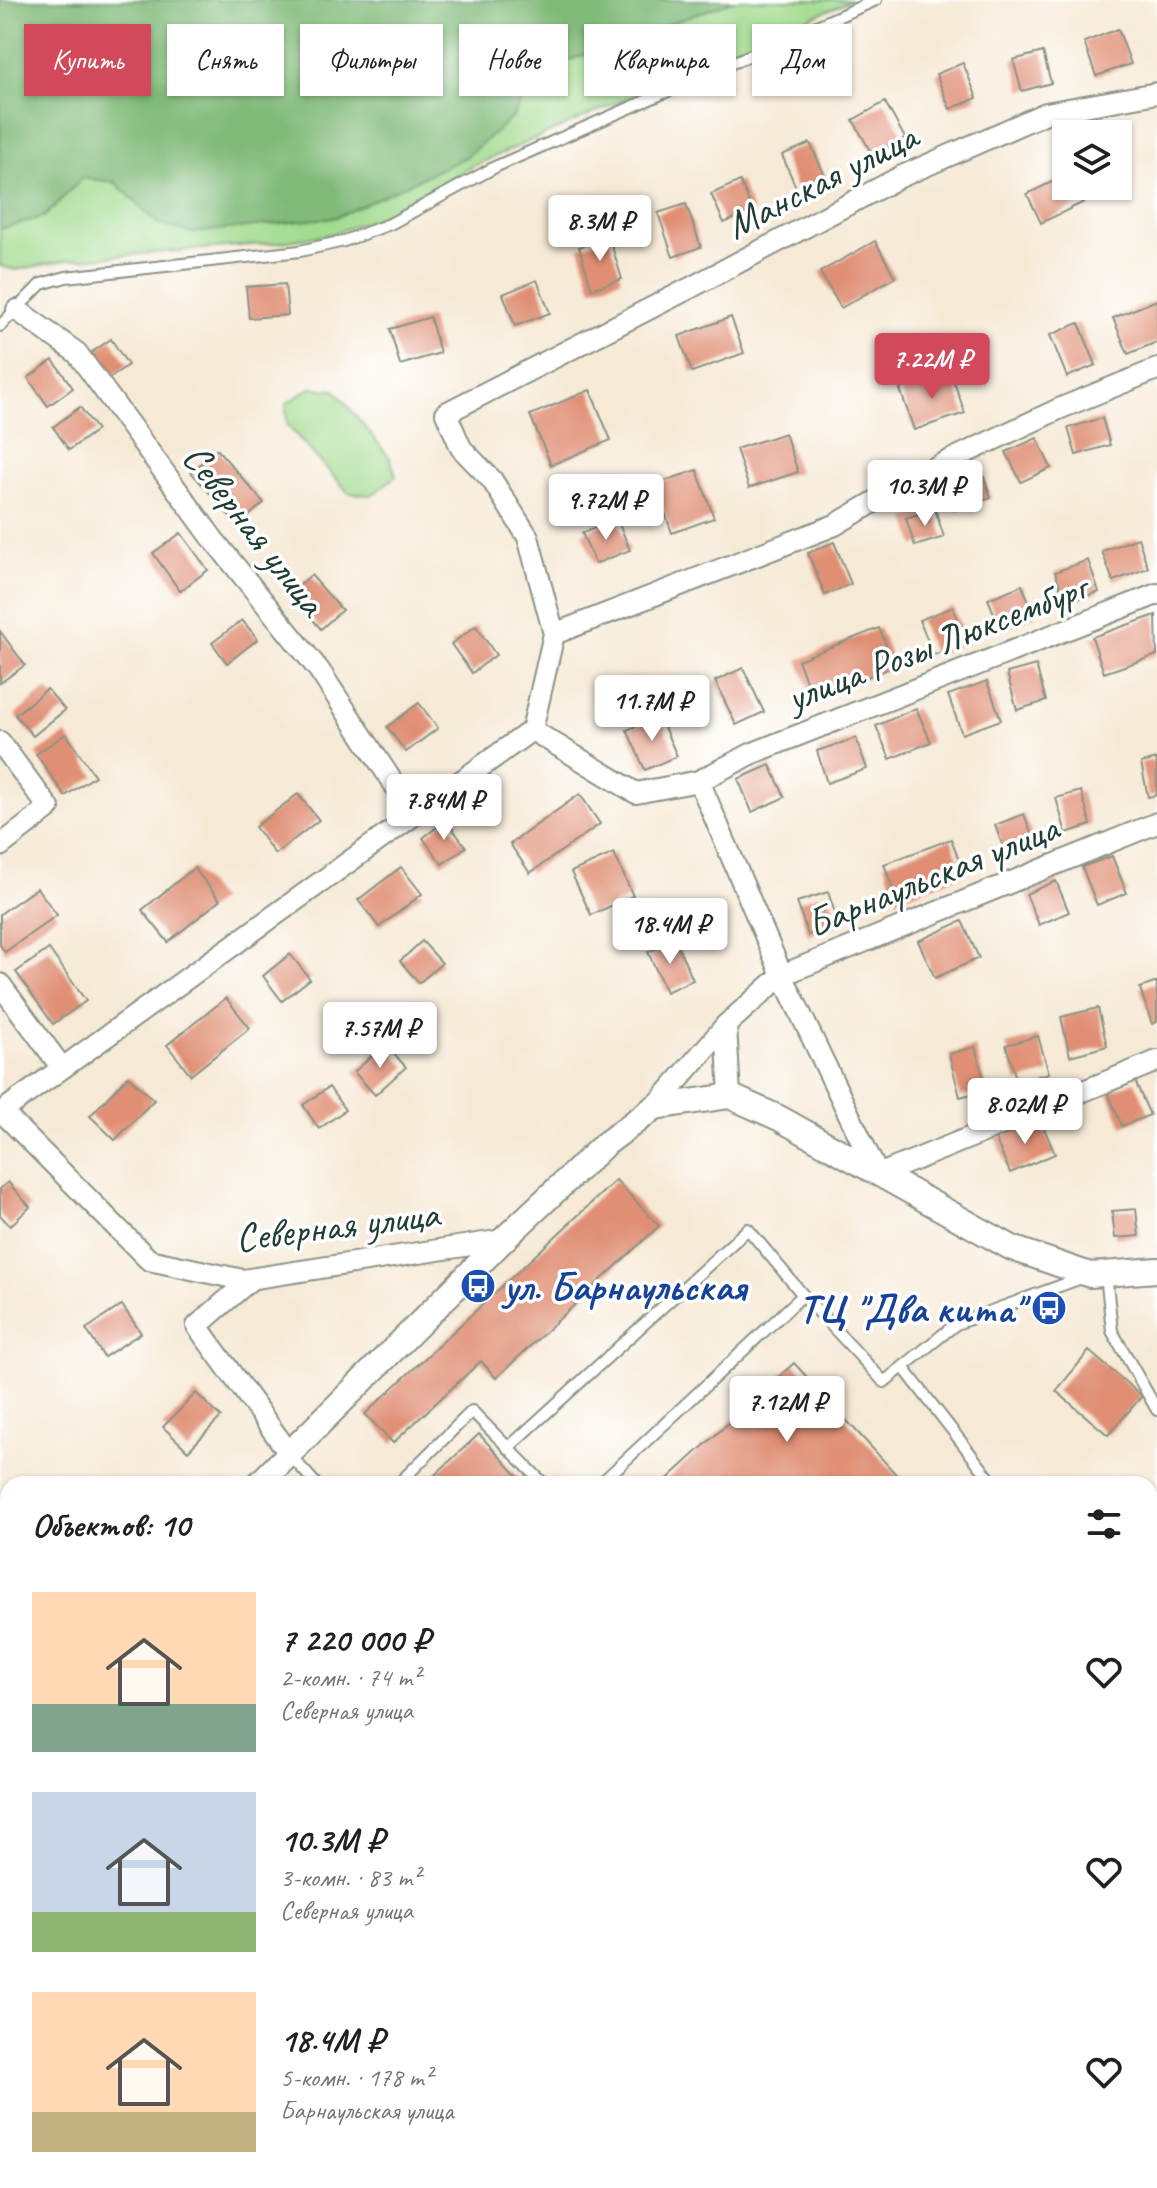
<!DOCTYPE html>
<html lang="ru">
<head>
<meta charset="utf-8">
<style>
  body { margin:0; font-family:Caveat,sans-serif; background:#f2f2f2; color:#202124; height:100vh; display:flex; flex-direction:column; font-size:30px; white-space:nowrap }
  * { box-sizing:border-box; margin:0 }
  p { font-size:26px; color:#757577 }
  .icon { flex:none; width:44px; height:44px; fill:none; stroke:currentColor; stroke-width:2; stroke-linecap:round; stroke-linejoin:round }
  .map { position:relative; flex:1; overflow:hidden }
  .sheet { position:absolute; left:0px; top:1476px; width:1158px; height:712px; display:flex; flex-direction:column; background:#fff; border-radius:24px 24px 0 0; box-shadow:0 2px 6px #0004 }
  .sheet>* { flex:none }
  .banner { position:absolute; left:24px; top:24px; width:1110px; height:72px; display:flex; gap:16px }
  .controls { position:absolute; left:1052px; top:120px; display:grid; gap:16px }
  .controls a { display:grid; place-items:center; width:80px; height:80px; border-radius:0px; background:#fff; box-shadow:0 2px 6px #0004; font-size:40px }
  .price { position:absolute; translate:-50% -68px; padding:0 18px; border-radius:8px; background:#fff; color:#222; font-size:26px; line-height:52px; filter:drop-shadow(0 2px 4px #0008) }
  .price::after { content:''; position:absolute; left:50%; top:48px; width:24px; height:18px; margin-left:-12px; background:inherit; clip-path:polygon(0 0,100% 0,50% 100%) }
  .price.active { background:#d1495b; color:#fff }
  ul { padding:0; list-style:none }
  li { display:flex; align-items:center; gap:24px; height:200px; padding:0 32px }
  li span { display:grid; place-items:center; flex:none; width:224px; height:160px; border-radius:0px; color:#555 }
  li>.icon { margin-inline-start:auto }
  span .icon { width:96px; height:96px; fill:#fffc; stroke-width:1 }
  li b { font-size:34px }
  h2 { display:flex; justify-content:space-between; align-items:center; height:96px; padding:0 32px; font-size:34px }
  .tag { padding:0 28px; border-radius:0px; background:#fff; box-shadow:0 2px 6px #0004; font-size:28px; line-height:72px }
  .tag.active { background:#d1495b; color:#fff }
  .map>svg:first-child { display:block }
  .green { fill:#a0da8c; stroke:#608c60; stroke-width:2 }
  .forest { fill:#80ba78; stroke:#507c56; stroke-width:2 }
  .building { fill:#e08f74 }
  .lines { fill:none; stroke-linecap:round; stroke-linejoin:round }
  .service-casing { stroke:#8a9384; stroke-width:14 }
  .minor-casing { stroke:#8a9384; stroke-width:24 }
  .tertiary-casing { stroke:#8a9384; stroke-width:28 }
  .service { stroke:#fff; stroke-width:10 }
  .minor { stroke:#fff; stroke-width:20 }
  .tertiary { stroke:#fff; stroke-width:24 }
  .rail-casing { stroke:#1f3d34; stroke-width:9 }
  .rail { stroke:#fff; stroke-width:6; stroke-dasharray:18; stroke-linecap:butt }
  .labels { text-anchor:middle; stroke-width:7; stroke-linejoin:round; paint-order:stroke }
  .street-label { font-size:40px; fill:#1f3d34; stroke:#fff }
  .transit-label { font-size:40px; font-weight:bold; fill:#164399; stroke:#fff; text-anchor:start }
</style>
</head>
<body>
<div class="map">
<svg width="1157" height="2188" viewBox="0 0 1157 2188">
  <rect width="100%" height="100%" fill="#fff"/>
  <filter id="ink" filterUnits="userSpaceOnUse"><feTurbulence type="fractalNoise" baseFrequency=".0125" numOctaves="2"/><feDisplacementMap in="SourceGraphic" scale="16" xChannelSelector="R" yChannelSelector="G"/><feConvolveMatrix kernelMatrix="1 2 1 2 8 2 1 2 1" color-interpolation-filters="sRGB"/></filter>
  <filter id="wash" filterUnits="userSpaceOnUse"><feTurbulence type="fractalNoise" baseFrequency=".006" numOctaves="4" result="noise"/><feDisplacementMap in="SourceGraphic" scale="32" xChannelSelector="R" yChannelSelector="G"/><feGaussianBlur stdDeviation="1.8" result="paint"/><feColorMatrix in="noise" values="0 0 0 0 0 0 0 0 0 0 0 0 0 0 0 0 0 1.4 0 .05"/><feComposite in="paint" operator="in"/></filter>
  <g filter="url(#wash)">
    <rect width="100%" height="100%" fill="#f6e9d5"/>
    <g class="green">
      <polygon points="735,0 851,0 473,166 377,218 331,234 276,243 67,260 16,270 0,266 0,229 45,216 82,178 115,182 159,224 513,117 534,73"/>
      <polygon points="310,388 335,390 390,458 396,476 372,495 349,493 287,425 286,404"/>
    </g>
    <polygon class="forest" points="0,0 735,0 534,73 513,117 466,157 337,217 192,233 159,224 115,182 82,178 45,216 0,229"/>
    <g id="blocks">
      <g class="building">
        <polygon points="1118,29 1131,64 1096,76 1084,42"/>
        <polygon points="1043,52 1051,83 1022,91 1013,60"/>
        <polygon points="963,63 977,98 950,109 936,74"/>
        <polygon points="885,102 905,138 873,156 853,120"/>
        <polygon points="810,143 826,178 797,190 782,155"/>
        <polygon points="1066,175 1066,186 1076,186 1084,202 1041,223 1027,194"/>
        <polygon points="740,181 753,211 724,223 711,194"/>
        <polygon points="686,204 701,247 673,257 658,213"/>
        <polygon points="609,237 622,279 592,289 579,247"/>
        <polygon points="875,241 895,277 841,308 820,272"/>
        <polygon points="537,280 550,313 515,326 503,294"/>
        <polygon points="285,284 288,315 249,318 246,287"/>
        <polygon points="1157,300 1157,342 1128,354 1113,318"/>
        <polygon points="430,317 440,353 400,365 390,329"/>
        <polygon points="731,317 744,353 692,372 679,336"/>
        <polygon points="1079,323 1096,365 1067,377 1050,335"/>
        <polygon points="111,339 128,365 108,379 91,353"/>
        <polygon points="53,360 73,388 48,406 28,378"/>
        <polygon points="950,371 965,413 914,430 900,389"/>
        <polygon points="590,390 611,440 551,465 530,415"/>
        <polygon points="80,407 97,430 69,450 53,427"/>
        <polygon points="1102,418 1110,445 1076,455 1068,428"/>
        <polygon points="785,433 798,472 749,488 736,449"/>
        <polygon points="1037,438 1051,468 1021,482 1006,452"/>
        <polygon points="217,449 264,503 238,525 191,472"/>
        <polygon points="981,468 991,498 955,510 945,480"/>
        <polygon points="697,470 714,518 672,533 655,484"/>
        <polygon points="935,509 944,537 915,546 906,518"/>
        <polygon points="617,519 630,550 595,564 582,533"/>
        <polygon points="181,533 208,570 180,591 153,553"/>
        <polygon points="1138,538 1148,568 1113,581 1102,551"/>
        <polygon points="834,542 851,584 825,595 808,553"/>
        <polygon points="1088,560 1099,592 1066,603 1055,572"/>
        <polygon points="311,575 342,610 321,629 290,594"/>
        <polygon points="1022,585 1035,616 1001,630 988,599"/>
        <polygon points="953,607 967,642 934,655 919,620"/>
        <polygon points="1156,615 1157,655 1104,673 1092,637"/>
        <polygon points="242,620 258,639 227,663 212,643"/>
        <polygon points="476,626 496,655 472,673 451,644"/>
        <polygon points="879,628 895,666 813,699 798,660"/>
        <polygon points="0,631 25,665 0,683"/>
        <polygon points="1036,665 1046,701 1017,710 1007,673"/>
        <polygon points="743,668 764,712 736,725 715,681"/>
        <polygon points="987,681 1001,720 962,734 948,695"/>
        <polygon points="47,689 65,710 33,736 15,715"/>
        <polygon points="419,703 438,728 406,752 387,727"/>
        <polygon points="916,708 931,742 890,759 876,726"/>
        <polygon points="659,716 677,756 645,770 627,730"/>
        <polygon points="66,734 95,776 65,796 36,754"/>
        <polygon points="856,738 867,769 827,783 817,751"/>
        <polygon points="1157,759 1157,795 1148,797 1141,763"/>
        <polygon points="770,765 785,797 752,812 738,779"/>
        <polygon points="1081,791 1091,825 1066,833 1056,798"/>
        <polygon points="298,794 319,820 275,854 255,827"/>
        <polygon points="580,794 600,824 530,873 510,844"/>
        <polygon points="1024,814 1035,844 1006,855 995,825"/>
        <polygon points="446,820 466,847 442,864 423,838"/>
        <polygon points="951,839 964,874 897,899 884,864"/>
        <polygon points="614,853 633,896 591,915 571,872"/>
        <polygon points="1112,856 1127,893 1097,905 1082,867"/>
        <polygon points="401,867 422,894 379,927 358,900"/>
        <polygon points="194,868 220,900 168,942 142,910"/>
        <polygon points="1056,881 1069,912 1039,925 1026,894"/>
        <polygon points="37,888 57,915 5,952 0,945 0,914"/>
        <polygon points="828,892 839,925 808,935 797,902"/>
        <polygon points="962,921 979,958 935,978 918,941"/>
        <polygon points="675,940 693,980 666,992 648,952"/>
        <polygon points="422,941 442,963 419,983 400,961"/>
        <polygon points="49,949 86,1001 53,1024 16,972"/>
        <polygon points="290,954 310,979 282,1001 263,976"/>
        <polygon points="1157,982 1157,1022 1152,1024 1140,988"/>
        <polygon points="226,998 250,1028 191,1075 167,1045"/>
        <polygon points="1098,1008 1107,1046 1070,1056 1061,1017"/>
        <polygon points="1038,1036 1049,1073 1017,1082 1006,1045"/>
        <polygon points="385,1044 406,1067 375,1095 354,1072"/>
        <polygon points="975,1047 987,1090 960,1097 949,1054"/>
        <polygon points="128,1076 154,1100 115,1140 90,1116"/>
        <polygon points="1135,1081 1150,1115 1122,1126 1108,1093"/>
        <polygon points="329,1087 345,1110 319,1129 303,1105"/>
        <polygon points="1040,1119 1055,1154 1010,1173 995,1138"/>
        <polygon points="616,1180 659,1226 496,1378 481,1361 393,1443 365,1414"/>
        <polygon points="8,1182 30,1207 10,1226 0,1215 0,1189"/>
        <polygon points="1136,1209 1139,1236 1115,1238 1112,1211"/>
        <polygon points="122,1305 141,1333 104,1357 86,1329"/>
        <polygon points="1089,1351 1142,1396 1108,1435 1056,1391"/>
        <polygon points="794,1363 905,1484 662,1484"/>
        <polygon points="196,1393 221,1417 188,1451 163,1427"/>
        <polygon points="479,1434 525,1484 425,1484"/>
        <polygon points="56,2180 77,2180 81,2188 45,2188 44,2186"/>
        <polygon points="150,2180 183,2180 186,2188 153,2188"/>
        <polygon points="506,2180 528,2180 531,2188 485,2188"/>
      </g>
    </g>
  </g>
  <g filter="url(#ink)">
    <use href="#blocks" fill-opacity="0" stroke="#8a9384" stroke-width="2"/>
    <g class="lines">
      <defs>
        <g id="service">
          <polyline points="0,326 41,284 66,277 300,251 344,241 390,224 497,166 876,0"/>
          <polyline points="1106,1274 1112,1331 1157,1410"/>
          <polyline points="903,1367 994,1484"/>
          <polyline points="508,1448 748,1229 803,1295"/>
          <polyline points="290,1455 316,1484"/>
          <polyline points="398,1484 472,1411 544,1484"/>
          <polyline points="600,1484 803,1295 884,1382 956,1324 1084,1277"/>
          <polyline points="1150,2076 1157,2077"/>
        </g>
        <g id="minor">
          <polyline points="1157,93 1046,113 900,177 690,288 446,413 461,448 492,480 528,537 554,634 532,730 636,793 699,781 782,975 878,1175 1157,1061"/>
          <polyline points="17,310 77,353 213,539 319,670 413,813"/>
          <polyline points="554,634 835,525 923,473 1061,408 1157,369"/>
          <polyline points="0,742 49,808 0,846"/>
          <polyline points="699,781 753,753 1157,594"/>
          <polyline points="0,984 62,1068"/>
          <polyline points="730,1096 726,1025 782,975 1157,823"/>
          <polyline points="655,1107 726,1025"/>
          <polyline points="2,1112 149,1260 243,1280 503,1240"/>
          <polyline points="0,1113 532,730"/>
          <polyline points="250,1280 197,1326 289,1453"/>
          <polyline points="0,1776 8,1769"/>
          <polyline points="1150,2031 1157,2022"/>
          <polyline points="0,2172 8,2188"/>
          <polyline points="267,2180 270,2188"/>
          <polyline points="435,2180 438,2188"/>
          <polyline points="630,2188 641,2180"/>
          <polyline points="971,2188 982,2180"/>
        </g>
        <g id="tertiary">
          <polyline points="259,1484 503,1240 604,1145 655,1107 730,1096 779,1118 1012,1248 1090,1275 1157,1270"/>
          <polyline points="0,1725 8,1718"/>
        </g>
      </defs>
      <use href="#service" class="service-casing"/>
      <use href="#minor" class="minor-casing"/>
      <use href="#tertiary" class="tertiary-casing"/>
      <use href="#service" class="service"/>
      <use href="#minor" class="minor"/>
      <use href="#tertiary" class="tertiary"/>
      <defs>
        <g id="rail">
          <polyline points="1150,1936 1157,1930"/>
          <polyline points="817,2188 829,2180"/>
        </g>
      </defs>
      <use href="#rail" class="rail-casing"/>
      <use href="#rail" class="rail"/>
    </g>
  </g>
  <defs>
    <symbol id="bus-disc" viewBox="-11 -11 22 22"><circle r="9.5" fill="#1a4fb4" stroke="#fff"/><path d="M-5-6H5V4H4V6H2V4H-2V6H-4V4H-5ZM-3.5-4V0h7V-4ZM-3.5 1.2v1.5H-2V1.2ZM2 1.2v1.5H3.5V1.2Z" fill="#fff"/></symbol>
  </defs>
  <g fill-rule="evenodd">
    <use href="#bus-disc" x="458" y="1266" width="40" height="40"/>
    <use href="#bus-disc" x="1029" y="1288" width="40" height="40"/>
  </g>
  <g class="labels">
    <g class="street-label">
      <text transform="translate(821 180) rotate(-27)" y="14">Манская улица</text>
      <text transform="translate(255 529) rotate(52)" y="14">Северная улица</text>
      <text transform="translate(936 642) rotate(-21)" y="14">улица Розы Люксембург</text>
      <text transform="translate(932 875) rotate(-22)" y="14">Барнаульская улица</text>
      <text transform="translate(337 1225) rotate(-7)" y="14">Северная улица</text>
    </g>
    <g class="transit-label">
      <text x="504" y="1300">ул. Барнаульская</text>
      <text x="1023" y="1322" text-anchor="end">ТЦ "Два кита"</text>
    </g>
  </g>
</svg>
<div class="controls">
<a><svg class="icon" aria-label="layers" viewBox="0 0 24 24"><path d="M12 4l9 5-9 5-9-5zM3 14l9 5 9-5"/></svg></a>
</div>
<b class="price" style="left:600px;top:263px">8.3M ₽</b>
<b class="price active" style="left:932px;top:401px">7.22M ₽</b>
<b class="price" style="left:925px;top:528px">10.3M ₽</b>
<b class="price" style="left:606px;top:542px">9.72M ₽</b>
<b class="price" style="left:652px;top:743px">11.7M ₽</b>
<b class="price" style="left:444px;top:842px">7.84M ₽</b>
<b class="price" style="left:670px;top:966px">18.4M ₽</b>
<b class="price" style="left:380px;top:1070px">7.57M ₽</b>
<b class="price" style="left:1025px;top:1146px">8.02M ₽</b>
<b class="price" style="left:787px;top:1444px">7.12M ₽</b>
<div class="banner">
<a class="tag active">Купить</a>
<a class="tag">Снять</a>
<a class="tag">Фильтры</a>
<a class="tag">Новое</a>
<a class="tag">Квартира</a>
<a class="tag">Дом</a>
</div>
<section class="sheet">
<h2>Объектов: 10<svg class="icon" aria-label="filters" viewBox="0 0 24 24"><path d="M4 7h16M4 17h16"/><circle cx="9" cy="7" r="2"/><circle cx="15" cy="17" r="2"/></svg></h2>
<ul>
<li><span style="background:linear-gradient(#ffd9b3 70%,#7fa58c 0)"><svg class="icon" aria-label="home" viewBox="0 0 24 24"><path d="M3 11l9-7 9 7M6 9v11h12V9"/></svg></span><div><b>7 220 000 ₽</b><p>2-комн. · 74 m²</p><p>Северная улица</p></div><svg class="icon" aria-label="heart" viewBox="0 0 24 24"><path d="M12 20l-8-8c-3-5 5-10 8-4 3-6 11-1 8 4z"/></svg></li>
<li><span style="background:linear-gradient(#c9d6e8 75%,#8fb573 0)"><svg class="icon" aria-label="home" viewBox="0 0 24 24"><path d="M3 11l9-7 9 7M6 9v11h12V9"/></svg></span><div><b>10.3M ₽</b><p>3-комн. · 83 m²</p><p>Северная улица</p></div><svg class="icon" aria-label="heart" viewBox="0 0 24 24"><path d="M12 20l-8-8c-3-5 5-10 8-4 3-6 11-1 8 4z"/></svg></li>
<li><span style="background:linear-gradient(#ffd9b3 75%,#c2b280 0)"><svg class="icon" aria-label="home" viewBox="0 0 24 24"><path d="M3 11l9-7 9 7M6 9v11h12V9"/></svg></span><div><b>18.4M ₽</b><p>5-комн. · 178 m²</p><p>Барнаульская улица</p></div><svg class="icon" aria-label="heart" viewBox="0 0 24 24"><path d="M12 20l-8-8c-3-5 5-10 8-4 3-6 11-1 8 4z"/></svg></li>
</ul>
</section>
</div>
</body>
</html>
